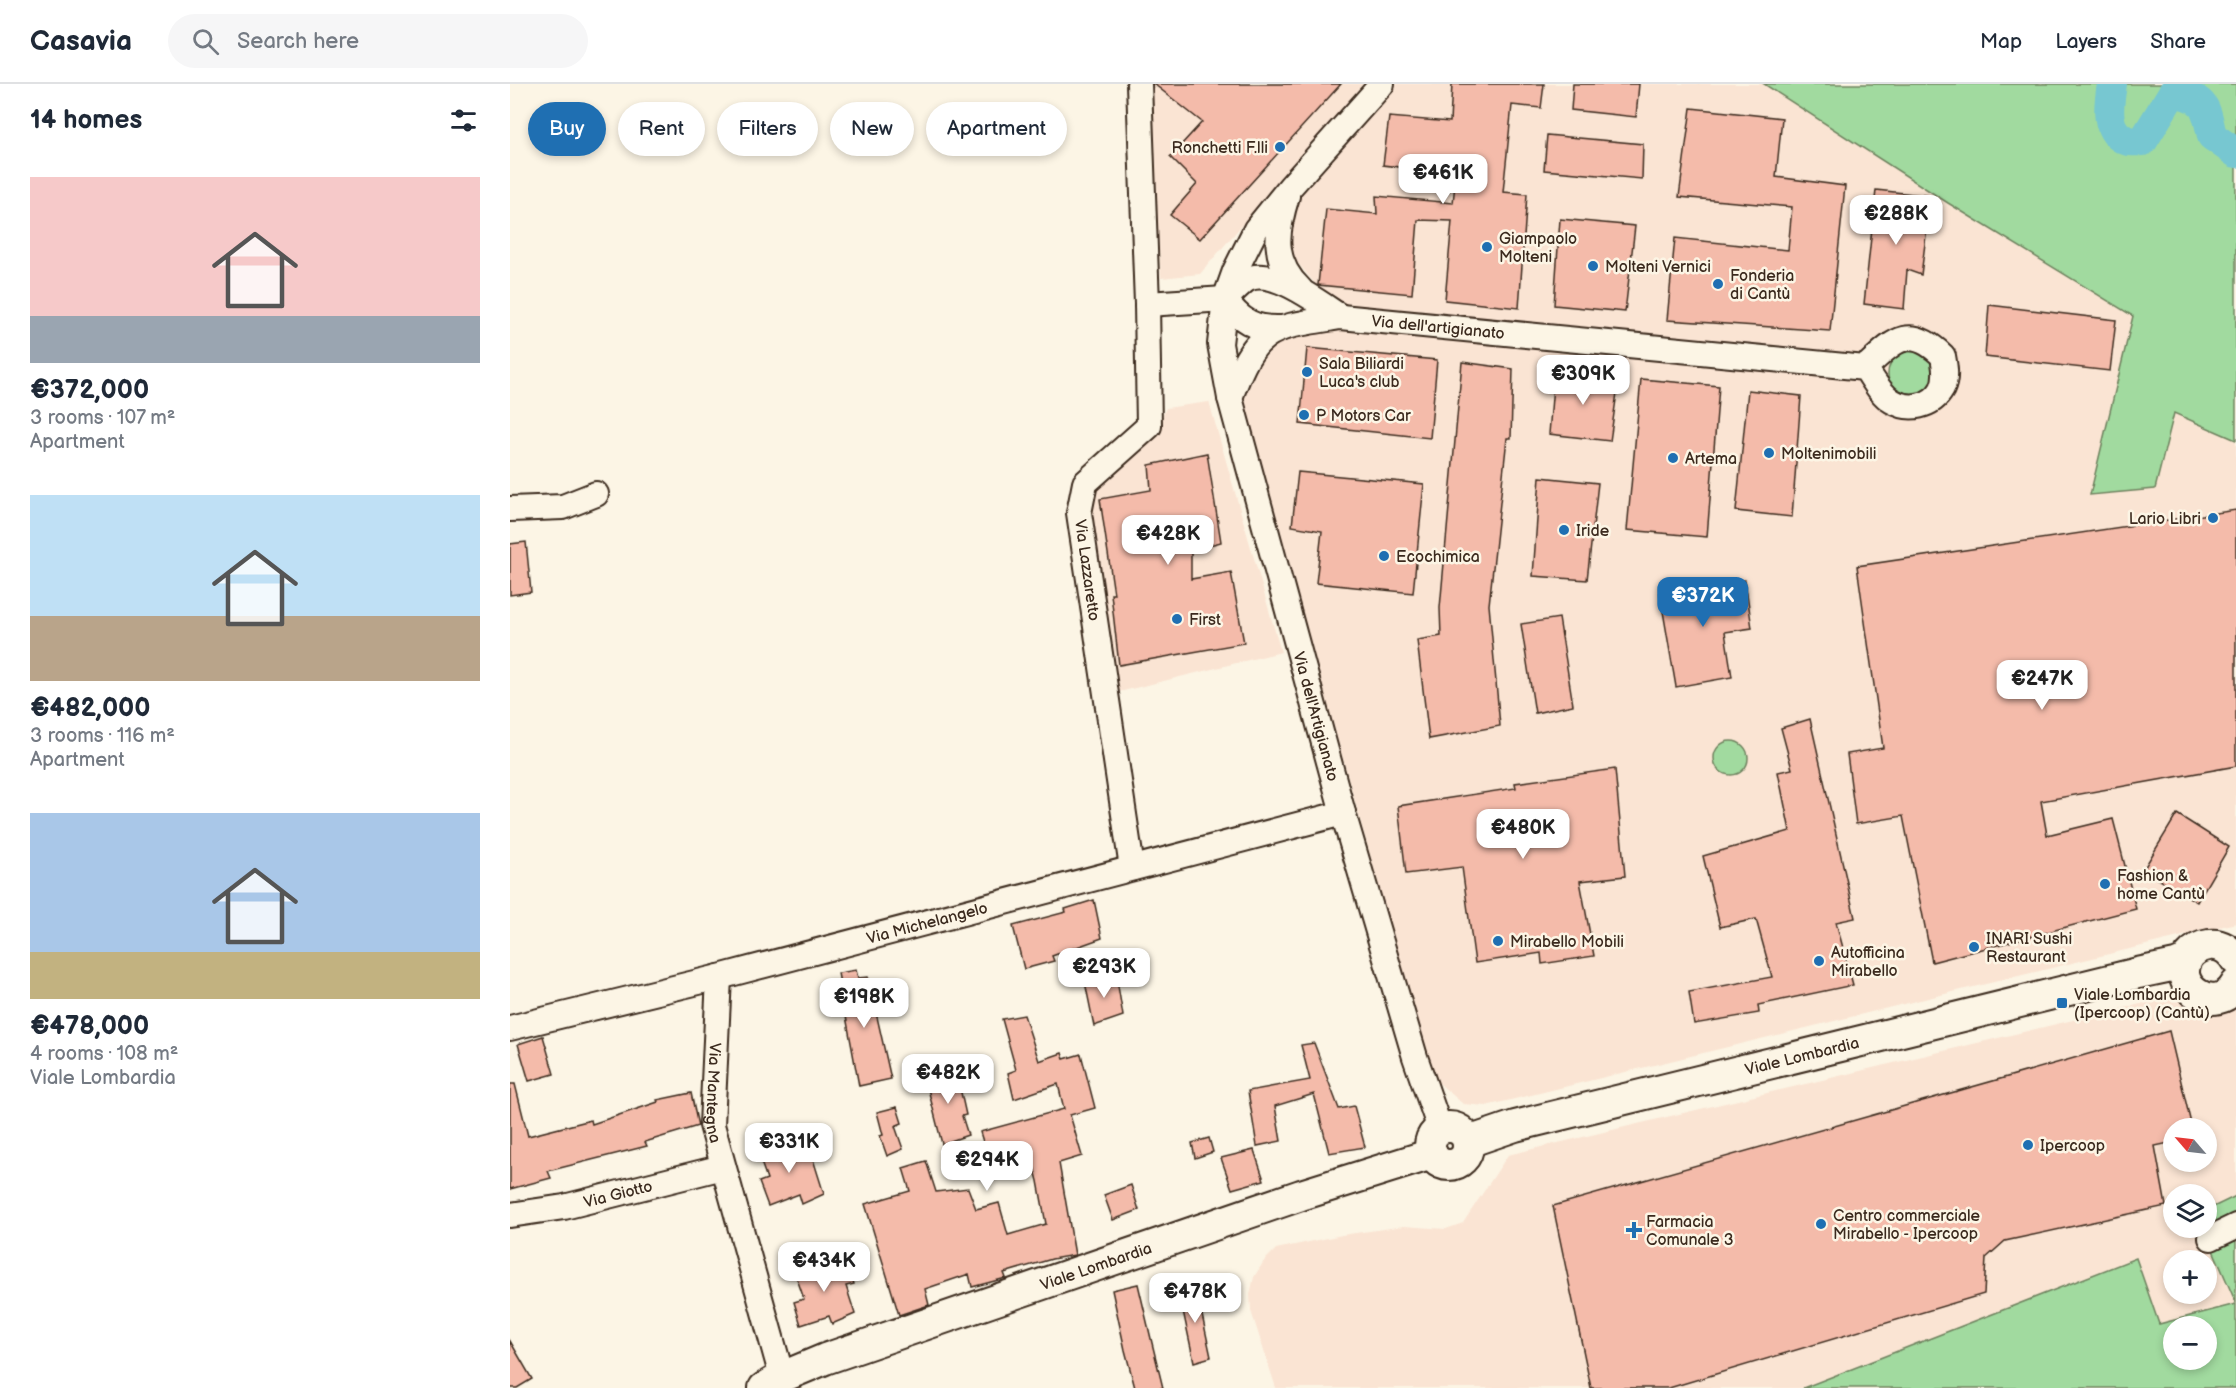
<!DOCTYPE html>
<html lang="en">
<head>
<meta charset="utf-8">
<style>
  body { margin:0; font-family:"Balsamiq Sans",sans-serif; background:#f6f6f7; color:#1f2937; height:100vh; display:flex; flex-direction:column; font-size:22px; white-space:nowrap }
  * { box-sizing:border-box; margin:0 }
  p { font-size:20px; color:#747a83 }
  .icon { flex:none; width:33px; height:33px; fill:none; stroke:currentColor; stroke-width:2; stroke-linecap:round; stroke-linejoin:round }
  .map { position:relative; flex:1; overflow:hidden }
  .panel { display:flex; flex-direction:column; background:#fff; width:510px }
  .panel>* { flex:none }
  .banner { position:absolute; left:18px; top:18px; width:570px; height:54px; display:flex; gap:12px }
  .needle { width:39px; rotate:298deg }
  .buttons { position:absolute; left:1653px; top:1034px; display:grid; gap:12px }
  .buttons a { display:grid; place-items:center; width:54px; height:54px; border-radius:50%; background:#fff; box-shadow:0 3px 9px #0003; font-size:30px }
  .price { position:absolute; translate:-50% -51px; padding:0 14px; border-radius:12px; background:#fff; color:#222; font-size:20px; line-height:39px; filter:drop-shadow(0 2px 3px #0008) }
  .price::after { content:''; position:absolute; left:50%; top:36px; width:18px; height:14px; margin-left:-9px; background:inherit; clip-path:polygon(0 0,100% 0,50% 100%) }
  .price.selected { background:#1f6fb2; color:#fff }
  ul { padding:0; list-style:none }
  li { display:grid; align-content:center; gap:12px; height:318px; padding:0 30px }
  li span { display:grid; place-items:center; height:186px; border-radius:0px; color:#555 }
  li>.icon { margin-inline-start:auto }
  span .icon { width:108px; height:108px; fill:#fffc; stroke-width:1 }
  li b { font-size:26px }
  h2 { display:flex; justify-content:space-between; align-items:center; height:72px; padding:0 30px; font-size:26px }
  .chip { padding:0 21px; border-radius:27px; background:#fff; box-shadow:0 3px 9px #0003; font-size:21px; line-height:54px }
  .chip.selected { background:#1f6fb2; color:#fff }
  header { display:flex; align-items:center; gap:36px; box-sizing:border-box; height:84px; padding:0 30px; background:#fff; border-bottom:2px solid #e0e1e3 }
  header strong { font-size:28px }
  nav { display:flex; gap:33px; margin-inline-start:auto; font-size:21px }
  .search { width:420px; height:54px; background:#f6f6f7; display:flex; align-items:center; gap:15px; box-sizing:border-box; padding:0 21px; border-radius:33px; color:#747a83; font-size:22px }
  main { display:flex; flex:1; min-height:0 }
  .map>svg:first-child { display:block }
  .built { fill:#fae4d3; fill-rule:evenodd }
  .green { fill:#a1da9f; stroke:#6e825e; stroke-width:1.5; fill-rule:evenodd }
  .lines { fill:none; stroke-linecap:round; stroke-linejoin:round }
  .river { stroke:#77c7d1; stroke-width:30 }
  .building { fill:#f4bbaa; stroke:#3b2a1e; stroke-width:1.5 }
  .minor-casing { stroke:#3b2a1e; stroke-width:28 }
  .major-casing { stroke:#3b2a1e; stroke-width:34 }
  .minor { stroke:#fcf5e5; stroke-width:24 }
  .major { stroke:#fcf5e5; stroke-width:30 }
  .poi-dot { fill:#1f6fb2; stroke:#fcf5e5; stroke-width:2 }
  .labels { text-anchor:middle; stroke-width:5; stroke-linejoin:round; paint-order:stroke }
  .poi-label { font-size:16px; fill:#3b2a1e; stroke:#fcf5e5; text-anchor:start }
  .street-label { font-size:16px; fill:#3b2a1e; stroke:#fcf5e5 }
</style>
</head>
<body>
<header>
<strong>Casavia</strong>
<div class="search"><svg class="icon" aria-label="search" viewBox="0 0 24 24"><circle cx="10" cy="10" r="6"/><path d="M15 15l6 6"/></svg>Search here</div>
<nav><a>Map</a><a>Layers</a><a>Share</a></nav>
</header>
<main>
<section class="panel">
<h2>14 homes<svg class="icon" aria-label="filters" viewBox="0 0 24 24"><path d="M4 7h16M4 17h16"/><circle cx="9" cy="7" r="2"/><circle cx="15" cy="17" r="2"/></svg></h2>
<ul>
<li><span style="background:linear-gradient(#f6c9c9 75%,#9aa5b1 0)"><svg class="icon" aria-label="home" viewBox="0 0 24 24"><path d="M3 11l9-7 9 7M6 9v11h12V9"/></svg></span><div><b>€372,000</b><p>3 rooms · 107 m²</p><p>Apartment</p></div></li>
<li><span style="background:linear-gradient(#bfe0f5 65%,#b9a48a 0)"><svg class="icon" aria-label="home" viewBox="0 0 24 24"><path d="M3 11l9-7 9 7M6 9v11h12V9"/></svg></span><div><b>€482,000</b><p>3 rooms · 116 m²</p><p>Apartment</p></div></li>
<li><span style="background:linear-gradient(#a9c7e8 75%,#c2b280 0)"><svg class="icon" aria-label="home" viewBox="0 0 24 24"><path d="M3 11l9-7 9 7M6 9v11h12V9"/></svg></span><div><b>€478,000</b><p>4 rooms · 108 m²</p><p>Viale Lombardia</p></div></li>
</ul>
</section>
<div class="map">
<svg width="1726" height="1304" viewBox="0 0 1726 1304">
  <rect width="100%" height="100%" fill="#fcf5e5"/>
  <filter id="ink" filterUnits="userSpaceOnUse"><feTurbulence type="fractalNoise" baseFrequency=".0167" numOctaves="2"/><feDisplacementMap in="SourceGraphic" scale="12" xChannelSelector="R" yChannelSelector="G"/><feConvolveMatrix kernelMatrix="1 2 1 2 8 2 1 2 1" color-interpolation-filters="sRGB"/></filter>
  <g filter="url(#ink)">
    <g class="built">
      <polygon points="637,0 853,0 690,190 651,194"/>
      <polygon points="884,0 1254,0 1438,119 1623,232 1580,411 1645,405 1664,329 1726,356 1726,839 976,1022 953,1020 923,994 732,318 744,286 766,259 817,245 817,214 776,165 787,107"/>
      <polygon points="699,318 771,568 609,608 580,430 587,406 611,376 644,351 656,324"/>
      <path d="M1668,911L1726,922V1112L1697,1126L1696,1110H1664V1143H1693L1726,1220L1649,1240L1626,1174L1293,1304H766L741,1227L740,1210L744,1193L754,1177L766,1165L832,1151L894,1142L936,1145L953,1139L998,1071ZM1664,1044H1696V1077H1664ZM1664,1176H1696V1209H1664Z"/>
    </g>
    <g class="green">
      <polygon points="1254,0 1726,0 1726,356 1664,329 1645,405 1580,411 1623,232 1438,119"/>
      <circle cx="1401" cy="290" r="23"/>
      <circle cx="1221" cy="674" r="17"/>
      <polygon points="1726,1112 1726,1219 1693,1143 1696,1143 1697,1126"/>
      <path d="M1626,1174L1649,1240L1726,1220V1304H1293ZM1664,1242H1696V1275H1664Z"/>
    </g>
    <g class="lines">
      <path class="river" d="M1602,0C1599,19 1593,49 1618,57C1621,58 1628,57 1633,57L1663,8C1696,16 1695,20 1702,52L1726,69"/>
    </g>
    <g class="building">
      <polygon points="644,0 831,0 690,155 660,131 687,100 660,73 692,38"/>
      <polygon points="942,0 1034,0 1031,24 1002,21 993,108 1017,110 1009,224 935,216 942,137 908,136 902,210 808,201 816,125 867,130 866,112 943,119 946,90 873,81 879,33 940,38"/>
      <polygon points="1063,0 1129,0 1126,33 1061,26"/>
      <polygon points="1181,24 1272,34 1266,93 1335,102 1320,247 1157,236 1165,154 1278,166 1282,123 1169,113"/>
      <polygon points="1037,51 1133,60 1132,95 1034,86"/>
      <polygon points="1366,106 1421,112 1411,191 1397,186 1394,225 1354,220"/>
      <polygon points="1050,135 1125,142 1115,228 1044,221"/>
      <polygon points="1479,221 1606,236 1600,287 1475,273"/>
      <polygon points="797,264 927,276 920,354 790,340"/>
      <polygon points="952,278 1003,285 1001,354 997,354 979,521 990,642 919,655 907,556 931,552 930,524"/>
      <polygon points="1044,289 1109,295 1100,357 1039,350"/>
      <polygon points="1131,295 1209,302 1197,453 1117,446"/>
      <polygon points="1238,306 1291,312 1282,433 1226,427"/>
      <polygon points="697,369 711,458 681,466 681,495 721,488 734,559 609,581 601,510 604,510 590,415 641,406 639,381"/>
      <polygon points="788,388 914,400 903,509 806,499 812,447 782,442"/>
      <polygon points="1030,393 1088,399 1077,496 1023,492"/>
      <polygon points="1726,426 1726,682 1531,717 1537,751 1603,735 1626,825 1422,878 1393,732 1346,740 1337,670 1373,664 1347,482"/>
      <polygon points="16,458 21,508 0,511 0,460"/>
      <polygon points="1235,496 1242,544 1215,548 1222,593 1166,603 1149,504"/>
      <polygon points="1049,534 1063,621 1025,629 1011,540"/>
      <polygon points="1300,635 1345,834 1326,838 1343,901 1248,921 1249,929 1184,940 1179,908 1262,893 1246,835 1210,843 1193,772 1280,747 1268,688 1282,685 1271,644"/>
      <polygon points="1105,685 1115,792 1070,797 1084,872 1032,880 1031,869 965,879 952,783 896,790 888,722 1006,704 1005,699"/>
      <polygon points="1667,730 1719,763 1687,818 1633,786"/>
      <polygon points="584,816 592,854 542,872 544,877 514,885 503,842 556,828 555,825"/>
      <polygon points="346,886 348,894 358,893 381,995 349,1002 328,889"/>
      <polygon points="606,890 613,932 584,942 575,898"/>
      <polygon points="514,931 529,977 552,969 554,975 571,970 585,1024 560,1031 572,1072 549,1079 565,1171 542,1175 494,1189 496,1194 462,1203 459,1190 415,1205 419,1221 389,1231 355,1120 400,1107 393,1084 416,1077 426,1108 458,1104 466,1125 489,1119 498,1151 536,1140 528,1097 521,1071 481,1084 470,1048 554,1025 548,1000 504,1015 498,989 506,986 492,935"/>
      <polygon points="1659,947 1682,1044 1664,1044 1664,1058 1645,1062 1656,1122 1495,1157 1476,1174 1474,1210 1159,1304 1081,1304 1043,1122"/>
      <polygon points="33,952 44,990 19,997 8,960"/>
      <polygon points="804,959 829,1025 844,1022 855,1063 819,1069 804,1010 765,1022 771,1057 747,1062 738,1007 800,996 791,961"/>
      <polygon points="446,986 456,1031 452,1032 458,1051 432,1060 415,993"/>
      <polygon points="0,1000 5,1000 18,1052 81,1036 82,1040 148,1018 147,1016 181,1009 188,1042 135,1058 137,1062 38,1087 41,1094 0,1105"/>
      <polygon points="387,1023 392,1039 385,1042 393,1065 377,1072 370,1052 373,1051 367,1028"/>
      <polygon points="699,1054 703,1068 685,1074 682,1059"/>
      <polygon points="270,1058 274,1068 298,1059 314,1110 292,1120 289,1110 258,1122 249,1098 257,1095 247,1067"/>
      <polygon points="744,1066 754,1096 722,1105 711,1074"/>
      <polygon points="621,1101 629,1126 603,1136 594,1111"/>
      <polygon points="336,1176 344,1200 336,1202 345,1230 322,1240 319,1232 291,1241 284,1218 294,1215 284,1186 304,1179 307,1188"/>
      <polygon points="628,1200 642,1259 653,1304 625,1304 615,1266 602,1206"/>
      <polygon points="686,1203 701,1273 684,1278 669,1208"/>
      <polygon points="0,1257 22,1295 7,1304 0,1304"/>
    </g>
    <g class="lines">
      <defs>
        <g id="minor">
          <path id="s1" d="M872,0L780,103L746,145L725,187L715,215L710,260L720,314L833,729L905,973L930,1045"/>
          <path d="M777,112C766,147 761,177 790,205"/>
          <path d="M715,215C722,209 729,201 736,196C761,181 810,220 831,233"/>
          <path d="M715,215C730,237 744,245 771,244"/>
          <polyline points="637,220 715,215"/>
          <path id="s2" d="M720,314C746,242 760,244 831,233L1355,284C1384,257 1399,239 1433,272C1435,283 1437,294 1432,305C1422,323 1399,327 1382,317C1370,310 1363,295 1355,284"/>
          <polyline points="0,425 53,423 86,410"/>
          <polyline points="622,784 569,429 575,399 639,342 637,220 629,0"/>
          <path id="s3" d="M209,893L202,1041L272,1293"/>
          <path id="s4" d="M0,944L209,893L833,729"/>
          <path id="s5" d="M0,1131L54,1123L213,1083"/>
          <polyline points="1701,1154 1726,1142"/>
        </g>
        <g id="major">
          <path d="M1726,876C1720,866 1711,859 1699,861C1691,862 1684,866 1679,872C1658,903 1708,934 1726,900"/>
          <circle cx="939" cy="1062" r="19"/>
          <path id="s6" d="M958,1058L1005,1042L1628,889L1666,881L1676,877"/>
          <path id="s7" d="M254,1304L272,1293L315,1275L791,1111L922,1070"/>
        </g>
      </defs>
      <use href="#minor" class="minor-casing"/>
      <use href="#major" class="major-casing"/>
      <use href="#minor" class="minor"/>
      <use href="#major" class="major"/>
    </g>
  </g>
  <g class="poi-dot">
    <circle cx="770" cy="63" r="6"/>
    <circle cx="977" cy="163" r="6"/>
    <circle cx="1083" cy="182" r="6"/>
    <circle cx="1208" cy="200" r="6"/>
    <circle cx="797" cy="288" r="6"/>
    <circle cx="794" cy="331" r="6"/>
    <circle cx="1259" cy="369" r="6"/>
    <circle cx="1163" cy="374" r="6"/>
    <circle cx="1703" cy="434" r="6"/>
    <circle cx="1054" cy="446" r="6"/>
    <circle cx="874" cy="472" r="6"/>
    <circle cx="667" cy="535" r="6"/>
    <circle cx="1595" cy="800" r="6"/>
    <circle cx="988" cy="857" r="6"/>
    <circle cx="1464" cy="863" r="6"/>
    <circle cx="1309" cy="877" r="6"/>
    <rect x="1546" y="913" width="12" height="12" rx="3"/>
    <circle cx="1518" cy="1061" r="6"/>
    <circle cx="1311" cy="1140" r="6"/>
    <path d="M1121 1137h6v6h6v6h-6v6h-6v-6h-6v-6h6z"/>
  </g>
  <g class="labels">
    <g class="poi-label">
      <text x="758" y="69" text-anchor="end">Ronchetti F.lli</text>
      <text x="989" y="160">Giampaolo<tspan x="989" dy="18">Molteni</tspan></text>
      <text x="1095" y="188">Molteni Vernici</text>
      <text x="1220" y="197">Fonderia<tspan x="1220" dy="18">di Cantù</tspan></text>
      <text x="809" y="285">Sala Biliardi<tspan x="809" dy="18">Luca's club</tspan></text>
      <text x="806" y="337">P Motors Car</text>
      <text x="1271" y="375">Moltenimobili</text>
      <text x="1175" y="380">Artema</text>
      <text x="1691" y="440" text-anchor="end">Lario Libri</text>
      <text x="1066" y="452">Iride</text>
      <text x="886" y="478">Ecochimica</text>
      <text x="679" y="541">First</text>
      <text x="1607" y="797">Fashion &amp;<tspan x="1607" dy="18">home Cantù</tspan></text>
      <text x="1476" y="860">INARI Sushi<tspan x="1476" dy="18">Restaurant</tspan></text>
      <text x="1000" y="863">Mirabello Mobili</text>
      <text x="1321" y="874">Autofficina<tspan x="1321" dy="18">Mirabello</tspan></text>
      <text x="1564" y="916">Viale Lombardia<tspan x="1564" dy="18">(Ipercoop) (Cantù)</tspan></text>
      <text x="1530" y="1067">Ipercoop</text>
      <text x="1323" y="1137">Centro commerciale<tspan x="1323" dy="18">Mirabello - Ipercoop</tspan></text>
      <text x="1136" y="1143">Farmacia<tspan x="1136" dy="18">Comunale 3</tspan></text>
    </g>
    <g class="street-label">
      <text dy="6" stroke="none"><textPath href="#s2" startOffset="248">Via dell'artigianato</textPath></text>
      <text transform="translate(578 486) rotate(82)" y="6">Via Lazzaretto</text>
      <text dy="6" stroke="none"><textPath href="#s1" startOffset="699">Via dell'Artigianato</textPath></text>
      <text dy="6" stroke="none"><textPath href="#s4" startOffset="430">Via Michelangelo</textPath></text>
      <text dy="6" stroke="none"><textPath href="#s6" startOffset="345">Viale Lombardia</textPath></text>
      <text dy="6" stroke="none"><textPath href="#s3" startOffset="116">Via Mantegna</textPath></text>
      <text dy="6" stroke="none"><textPath href="#s5" startOffset="110">Via Giotto</textPath></text>
      <text dy="6" stroke="none"><textPath href="#s7" startOffset="354">Viale Lombardia</textPath></text>
    </g>
  </g>
</svg>
<div class="buttons">
<a><svg class="needle" viewBox="-14 -14 28 28"><path d="M0-13l5 13h-10z" fill="#e53935"/><path d="M0 13l5-13h-10z" fill="#747a83"/></svg></a>
<a><svg class="icon" aria-label="layers" viewBox="0 0 24 24"><path d="M12 4l9 5-9 5-9-5zM3 14l9 5 9-5"/></svg></a>
<a>+</a>
<a>−</a>
</div>
<b class="price" style="left:933px;top:121px">€461K</b>
<b class="price" style="left:1386px;top:162px">€288K</b>
<b class="price" style="left:1073px;top:322px">€309K</b>
<b class="price" style="left:658px;top:482px">€428K</b>
<b class="price selected" style="left:1193px;top:544px">€372K</b>
<b class="price" style="left:1532px;top:627px">€247K</b>
<b class="price" style="left:1013px;top:776px">€480K</b>
<b class="price" style="left:594px;top:915px">€293K</b>
<b class="price" style="left:354px;top:945px">€198K</b>
<b class="price" style="left:438px;top:1021px">€482K</b>
<b class="price" style="left:279px;top:1090px">€331K</b>
<b class="price" style="left:477px;top:1108px">€294K</b>
<b class="price" style="left:314px;top:1209px">€434K</b>
<b class="price" style="left:685px;top:1240px">€478K</b>
<div class="banner">
<a class="chip selected">Buy</a>
<a class="chip">Rent</a>
<a class="chip">Filters</a>
<a class="chip">New</a>
<a class="chip">Apartment</a>
</div>
</div>
</main>
</body>
</html>
